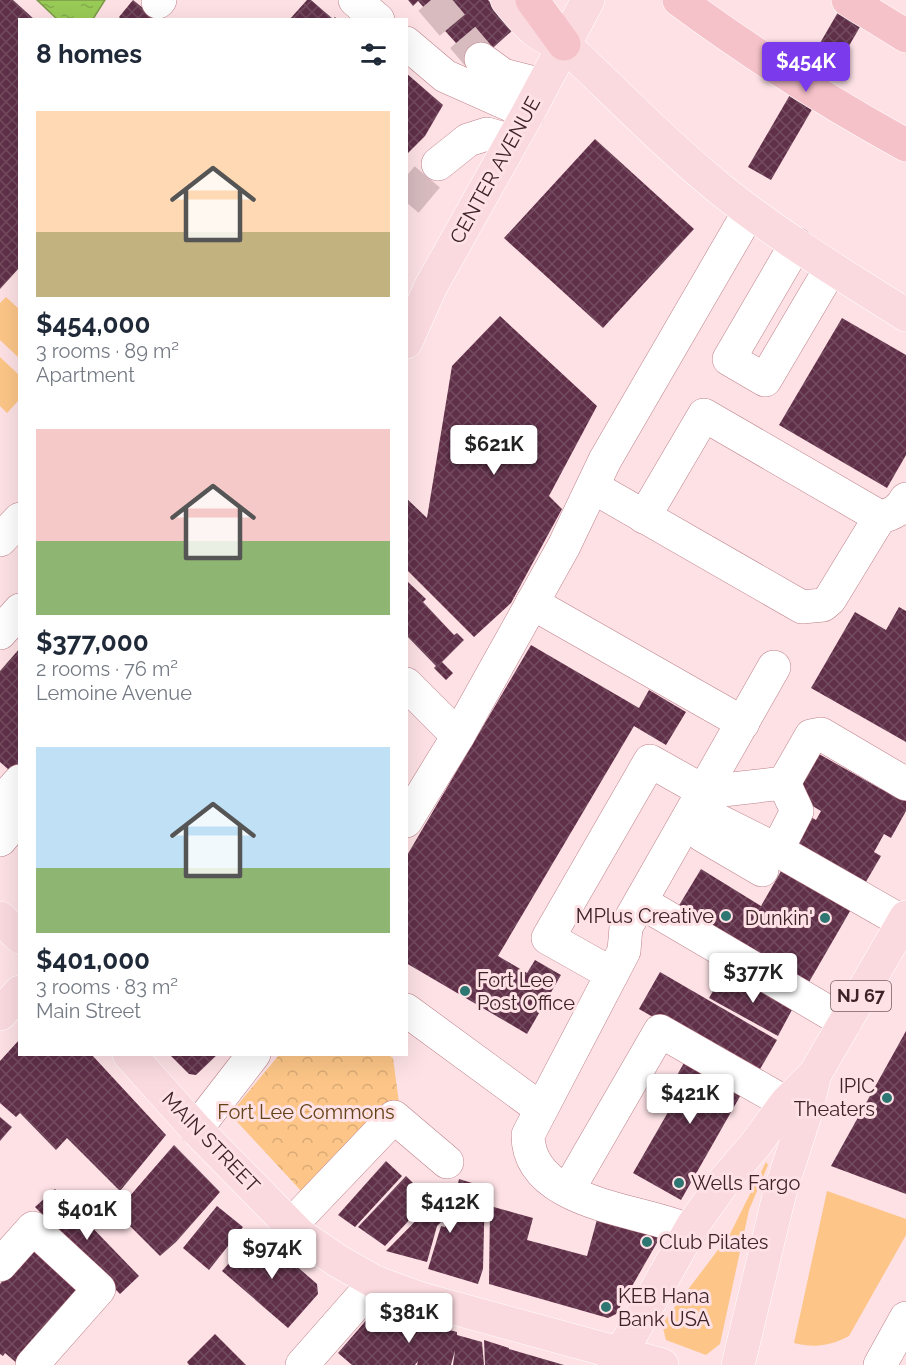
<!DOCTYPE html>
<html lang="en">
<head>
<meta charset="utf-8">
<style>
  body { margin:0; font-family:Raleway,sans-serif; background:#f6f6f7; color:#1f2937; height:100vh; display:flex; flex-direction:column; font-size:22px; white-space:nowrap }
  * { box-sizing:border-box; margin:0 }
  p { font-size:20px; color:#747a83 }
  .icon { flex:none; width:33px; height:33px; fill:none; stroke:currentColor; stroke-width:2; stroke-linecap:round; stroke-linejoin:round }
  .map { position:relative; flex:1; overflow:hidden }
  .sheet { position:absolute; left:18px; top:18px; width:390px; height:1038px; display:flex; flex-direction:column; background:#fff; border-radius:0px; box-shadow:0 6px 24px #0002 }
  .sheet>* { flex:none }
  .price { position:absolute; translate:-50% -51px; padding:0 14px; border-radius:6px; background:#fff; color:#222; font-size:20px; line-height:39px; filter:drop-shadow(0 2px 3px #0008) }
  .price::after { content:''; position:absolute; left:50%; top:36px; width:18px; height:14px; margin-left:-9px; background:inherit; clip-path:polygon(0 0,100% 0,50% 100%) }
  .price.active { background:#7c3aed; color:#fff }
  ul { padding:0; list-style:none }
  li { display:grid; align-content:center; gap:12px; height:318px; padding:0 18px }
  li span { display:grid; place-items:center; height:186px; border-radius:0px; color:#555 }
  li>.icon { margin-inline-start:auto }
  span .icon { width:108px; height:108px; fill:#fffc; stroke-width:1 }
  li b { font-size:26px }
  h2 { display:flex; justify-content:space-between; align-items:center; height:72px; padding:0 18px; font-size:26px }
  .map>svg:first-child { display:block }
  .grass { fill:#fdc688 }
  .park { fill:url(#park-crowns) }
  .water { fill:url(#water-ripples); stroke:#7d9949; stroke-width:1.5 }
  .building { fill:url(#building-cross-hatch) }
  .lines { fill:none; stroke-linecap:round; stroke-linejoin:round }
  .minor-tunnel { stroke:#d7bbbf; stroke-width:33; stroke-dasharray:33 16; stroke-linecap:butt }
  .minor-casing { stroke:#be808a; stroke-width:34 }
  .major-casing { stroke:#fff; stroke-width:34 }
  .highway-casing { stroke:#fff; stroke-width:34 }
  .minor { stroke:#fff; stroke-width:33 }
  .major { stroke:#fadadf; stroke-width:33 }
  .highway { stroke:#f6c2c9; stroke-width:33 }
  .poi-dot { fill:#2d7671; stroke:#fde1e5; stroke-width:2 }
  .labels { text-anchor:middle; stroke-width:6; stroke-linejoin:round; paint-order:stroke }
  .shield { fill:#fde1e5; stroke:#775c61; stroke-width:1.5 }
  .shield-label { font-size:18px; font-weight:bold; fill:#3d2328 }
  .street-label { font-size:20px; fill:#3d2328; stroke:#fde1e5 }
  .poi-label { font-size:20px; fill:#3d2328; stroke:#fde1e5; text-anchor:start }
  .park-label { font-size:20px; fill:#644217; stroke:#fde1e5 }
</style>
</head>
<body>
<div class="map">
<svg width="906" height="1365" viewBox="0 0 906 1365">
  <defs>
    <pattern id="park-crowns" width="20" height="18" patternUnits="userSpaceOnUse" patternTransform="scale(1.5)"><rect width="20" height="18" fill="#fdc688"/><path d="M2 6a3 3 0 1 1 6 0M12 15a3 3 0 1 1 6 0" fill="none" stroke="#daaa75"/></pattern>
    <pattern id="water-ripples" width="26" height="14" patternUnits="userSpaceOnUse" patternTransform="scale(1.5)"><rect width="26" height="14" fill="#99cb57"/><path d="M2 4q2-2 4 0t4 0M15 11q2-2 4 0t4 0" fill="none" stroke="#85ae4c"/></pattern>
    <pattern id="building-cross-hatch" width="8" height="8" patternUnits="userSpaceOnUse" patternTransform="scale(1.5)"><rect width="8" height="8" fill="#603049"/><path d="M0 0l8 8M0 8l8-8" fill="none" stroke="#744c60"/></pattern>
  </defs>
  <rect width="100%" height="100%" fill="#fde1e5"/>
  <g class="grass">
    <polygon points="6,297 19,309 19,358 0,340 0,303"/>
    <polygon points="0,357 19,375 19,400 7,413 0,406"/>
    <polygon points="766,1162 768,1165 749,1210 720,1344 706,1355 666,1340 662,1324 730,1234"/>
    <path d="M827,1191L906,1219V1235L849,1336C830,1346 815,1348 794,1343Z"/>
  </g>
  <polygon class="park" points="387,1054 393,1058 399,1103 303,1193 230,1114 279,1055"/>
  <polygon class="water" points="37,0 105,0 93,19 58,20"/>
  <g class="building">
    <polygon points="0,0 13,0 35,20 20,20 20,267 0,289"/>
    <polygon points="133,0 158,20 122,20 119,17"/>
    <polygon points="307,0 311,0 333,19 335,17 338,20 289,20"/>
    <polygon points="408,0 488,0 514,29 475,64 418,1 413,6"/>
    <polygon points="841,7 864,20 771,180 748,167"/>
    <polygon points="406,73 443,105 425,136 406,155"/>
    <polygon points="595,139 694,229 603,328 504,238"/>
    <polygon points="500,316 597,406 549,496 562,509 511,603 474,637 406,569 406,498 427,518 452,366"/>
    <polygon points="842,318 906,355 906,455 887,488 779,425"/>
    <polygon points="408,582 426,599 423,602 454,635 457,633 464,640 442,662 453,673 446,680 434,668 436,666 406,635 406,584"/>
    <polygon points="899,607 906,611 906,742 811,688 855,612 886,630"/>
    <polygon points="531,645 639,708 649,690 686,712 666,745 634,726 498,956 527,973 535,960 561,975 527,1034 406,963 406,857"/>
    <polygon points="20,648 20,774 17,777 0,762 0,671"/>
    <polygon points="819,754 881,789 884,783 906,795 906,811 891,838 884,834 874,852 881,856 860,892 789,852 809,816 816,820 821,811 796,796"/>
    <polygon points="784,866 853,906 805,989 675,912 701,869 761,906"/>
    <polygon points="660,972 777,1040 756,1076 639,1009"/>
    <polygon points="741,978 794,1006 778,1036 709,998 717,984"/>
    <polygon points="906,1031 906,1194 831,1166"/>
    <polygon points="20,1039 20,1054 91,1054 166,1135 120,1191 67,1138 56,1150 20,1113 16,1117 0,1103 0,1061"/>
    <polygon points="690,1052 747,1084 681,1200 633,1173 675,1100 666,1095"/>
    <polygon points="169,1054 218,1054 196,1075 189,1074"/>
    <polygon points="0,1117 12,1127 0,1141"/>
    <polygon points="174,1145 220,1192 176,1242 160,1256 116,1212"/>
    <polygon points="386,1161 402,1176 355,1227 338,1215"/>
    <polygon points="406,1176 429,1199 385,1246 358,1227"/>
    <polygon points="459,1179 485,1187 483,1269 478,1284 428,1269 441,1226 445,1227 447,1223 442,1221 437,1226 427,1262 386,1251 450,1186 457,1188"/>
    <polygon points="55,1189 139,1276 120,1294 35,1207"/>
    <polygon points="217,1206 243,1227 209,1270 183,1248"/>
    <polygon points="490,1206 533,1218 527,1240 587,1256 598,1216 662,1234 616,1314 608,1318 489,1284"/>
    <polygon points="257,1232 317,1284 318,1294 288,1328 222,1271"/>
    <polygon points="31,1248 82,1292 19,1365 5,1353 3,1356 0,1354 0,1284"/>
    <polygon points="375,1310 457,1332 457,1335 482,1342 484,1365 453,1365 455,1350 451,1365 417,1365 418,1361 415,1365 352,1365 338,1353"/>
    <polygon points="215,1334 246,1365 189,1365 187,1362"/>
    <polygon points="484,1340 509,1348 509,1349 564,1365 485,1365"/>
  </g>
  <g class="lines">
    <g class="minor-tunnel">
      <polyline points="431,0 481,59"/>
      <polyline points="406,202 438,164"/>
    </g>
    <defs>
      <g id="minor">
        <polyline points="355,0 378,20"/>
        <polyline points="158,2 160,0"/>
        <polyline points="406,43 445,76 528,113"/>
        <polyline points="481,59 503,75 542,85"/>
        <polyline points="438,164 468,140 487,134 512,141"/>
        <polyline points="796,244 729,359 765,380 831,268"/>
        <polyline points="593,487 802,607 823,605 830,599 880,517"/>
        <path d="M644,517L704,415L880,517C893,514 900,510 906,499"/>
        <polyline points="0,540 20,519"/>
        <polyline points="532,603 743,723"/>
        <polyline points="0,633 20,610"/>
        <polyline points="406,684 458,736"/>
        <polyline points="784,783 811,736 821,734 906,784"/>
        <polyline points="0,803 20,781"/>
        <polyline points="695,809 777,850 797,811 784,783"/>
        <polyline points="406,821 458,736 564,546 605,460 749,212"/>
        <polyline points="702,835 762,870"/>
        <polyline points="0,840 20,816"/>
        <polyline points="777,850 903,922"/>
        <polyline points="641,902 845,1022"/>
        <polyline points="612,974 548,938 650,761 705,792 784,783"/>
        <polyline points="406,1010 541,1109"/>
        <polyline points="196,1129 254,1054"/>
        <polyline points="568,1190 660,1031 786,1103"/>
        <polyline points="291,1225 394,1117 447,1162"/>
        <path d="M690,1231C643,1209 528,1206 528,1135L624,951L626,927L774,667"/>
        <polyline points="0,1265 33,1228 99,1289 32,1365"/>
        <polyline points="302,1365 375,1282"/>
        <polyline points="880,1365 906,1318"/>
      </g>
      <g id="major">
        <path d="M507,0C524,20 537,39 564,44C617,94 668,147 725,193C782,238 844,276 906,315"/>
        <polyline points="406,342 431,286 528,113 588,0"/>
        <polyline points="0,918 20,937"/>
        <polyline points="0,1014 20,992"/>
        <polyline points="129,1054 196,1129 300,1235 338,1261 375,1282 421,1299 662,1365"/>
        <polyline points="614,1365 693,1225 725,1180 755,1145 786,1103 815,1074 906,917"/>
        <polyline points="738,1365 780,1192 806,1112 815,1074"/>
      </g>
      <g id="highway">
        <polyline points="532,0 564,44"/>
        <path d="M679,0C751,53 827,102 906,145"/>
        <polyline points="848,0 906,36"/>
      </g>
    </defs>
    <use href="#minor" class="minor-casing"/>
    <use href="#major" class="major-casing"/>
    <use href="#highway" class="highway-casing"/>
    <use href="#minor" class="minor"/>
    <use href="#major" class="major"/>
    <use href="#highway" class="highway"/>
  </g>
  <g class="poi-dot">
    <circle cx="726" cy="916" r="6"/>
    <circle cx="825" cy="918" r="6"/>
    <circle cx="465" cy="991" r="6"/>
    <circle cx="887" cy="1098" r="6"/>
    <circle cx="679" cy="1183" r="6"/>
    <circle cx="647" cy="1242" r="6"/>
    <circle cx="606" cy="1307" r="6"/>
  </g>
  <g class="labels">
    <rect class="shield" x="831" y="981" width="60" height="30" rx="4.5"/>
    <g class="shield-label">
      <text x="861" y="1002">NJ 67</text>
    </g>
    <g class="street-label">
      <text transform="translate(495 170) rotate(-61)" y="7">CENTER AVENUE</text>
      <text transform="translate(211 1142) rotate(46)" y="7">MAIN STREET</text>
    </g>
    <g class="poi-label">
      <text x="714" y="923" text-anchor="end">MPlus Creative</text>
      <text x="813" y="925" text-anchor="end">Dunkin'</text>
      <text x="477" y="987">Fort Lee<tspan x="477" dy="23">Post Office</tspan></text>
      <text x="875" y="1093" text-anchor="end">IPIC<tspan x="875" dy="23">Theaters</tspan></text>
      <text x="691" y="1190">Wells Fargo</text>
      <text x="659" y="1249">Club Pilates</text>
      <text x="618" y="1303">KEB Hana<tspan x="618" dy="23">Bank USA</tspan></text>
    </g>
    <g class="park-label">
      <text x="306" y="1119">Fort Lee Commons</text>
    </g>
  </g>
</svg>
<b class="price active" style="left:806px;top:93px">$454K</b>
<b class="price" style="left:494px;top:476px">$621K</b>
<b class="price" style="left:753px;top:1004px">$377K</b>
<b class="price" style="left:690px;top:1125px">$421K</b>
<b class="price" style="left:450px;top:1234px">$412K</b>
<b class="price" style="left:87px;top:1241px">$401K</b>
<b class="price" style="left:272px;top:1280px">$974K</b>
<b class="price" style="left:409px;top:1344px">$381K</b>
<section class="sheet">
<h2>8 homes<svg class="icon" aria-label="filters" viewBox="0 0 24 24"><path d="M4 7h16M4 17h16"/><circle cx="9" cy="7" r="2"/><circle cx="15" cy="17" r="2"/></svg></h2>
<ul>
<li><span style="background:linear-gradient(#ffd9b3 65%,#c2b280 0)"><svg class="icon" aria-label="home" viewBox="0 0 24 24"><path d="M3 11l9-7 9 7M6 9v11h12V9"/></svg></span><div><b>$454,000</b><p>3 rooms · 89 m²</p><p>Apartment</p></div></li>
<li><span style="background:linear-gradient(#f6c9c9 60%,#8fb573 0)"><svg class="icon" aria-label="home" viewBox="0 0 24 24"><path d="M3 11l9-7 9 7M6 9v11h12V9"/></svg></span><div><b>$377,000</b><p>2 rooms · 76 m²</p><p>Lemoine Avenue</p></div></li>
<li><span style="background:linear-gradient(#bfe0f5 65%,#8fb573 0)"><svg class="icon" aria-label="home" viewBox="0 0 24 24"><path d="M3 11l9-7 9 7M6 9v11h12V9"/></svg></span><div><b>$401,000</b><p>3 rooms · 83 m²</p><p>Main Street</p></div></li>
</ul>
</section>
</div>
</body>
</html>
